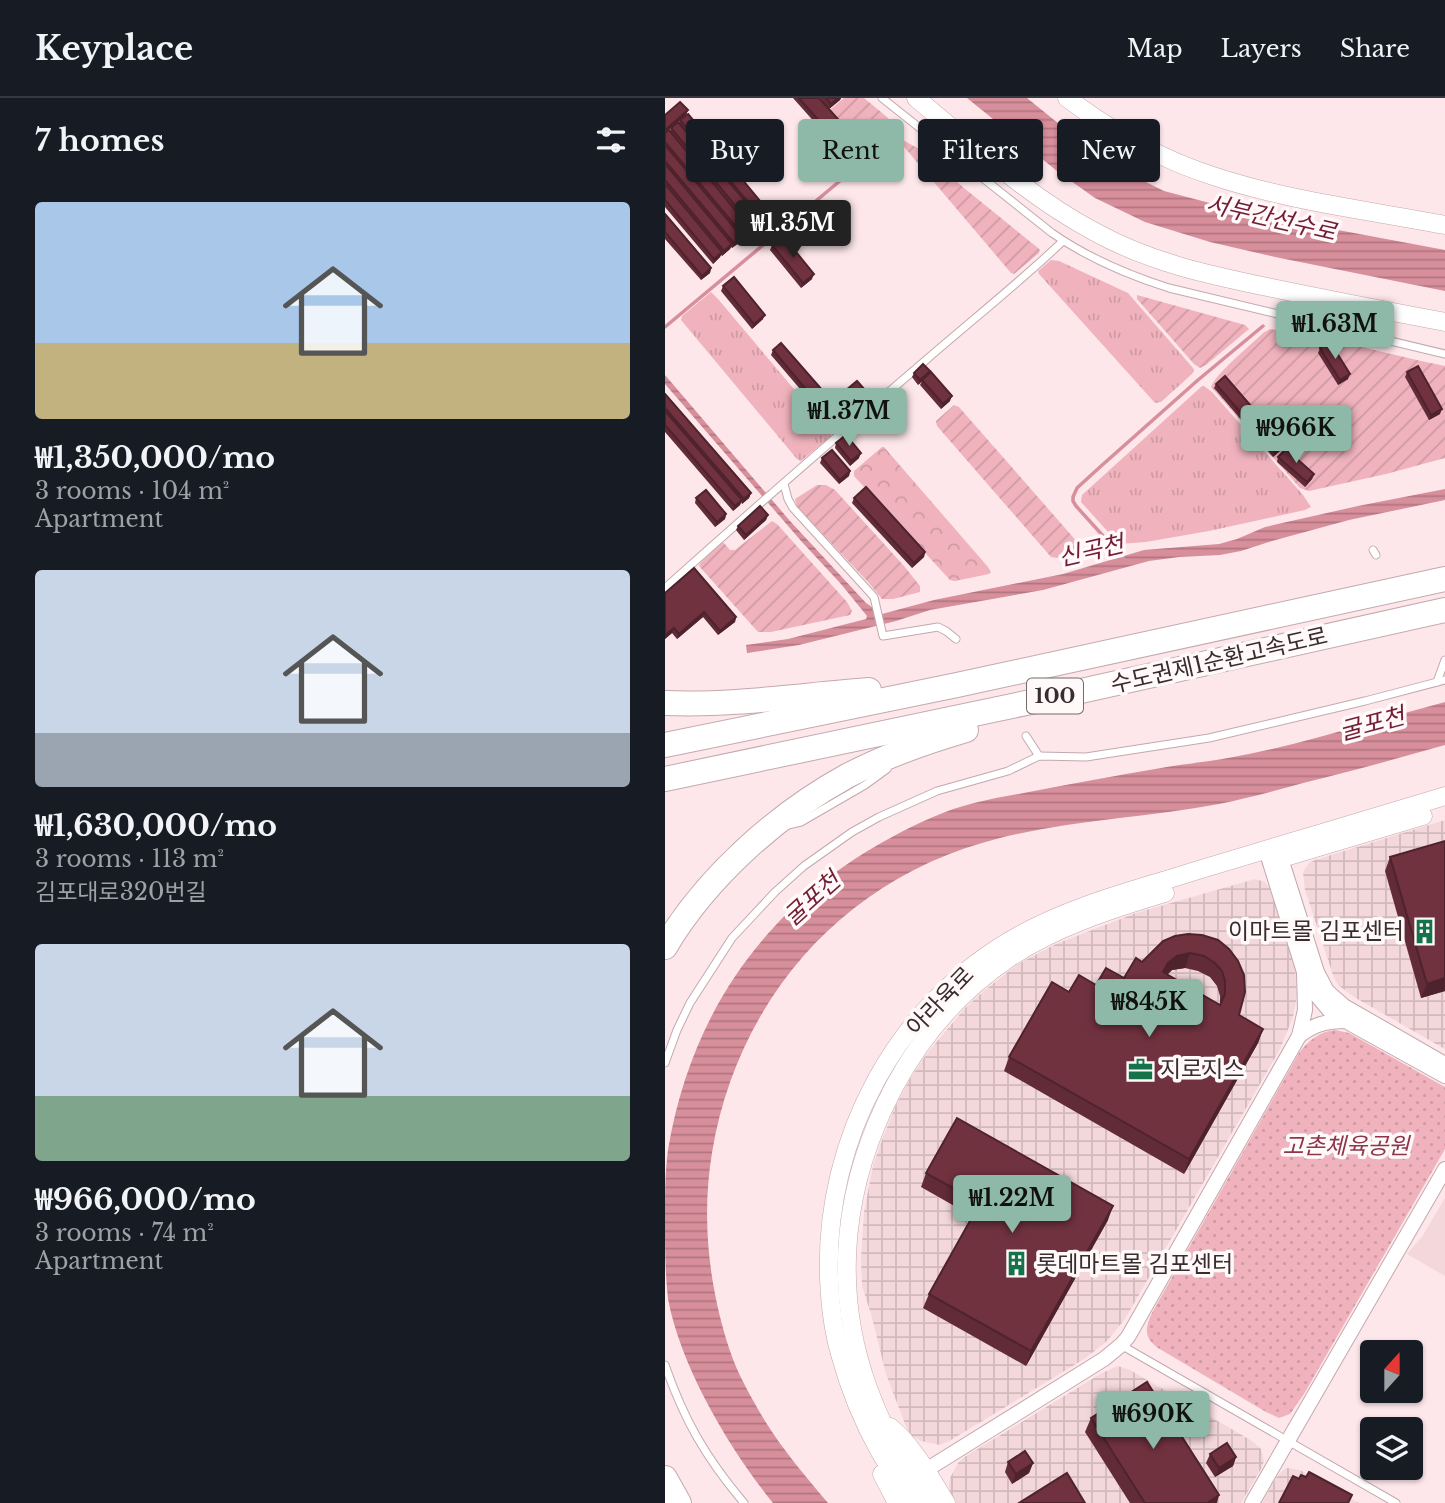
<!DOCTYPE html>
<html lang="en">
<head>
<meta charset="utf-8">
<style>
  body { margin:0; font-family:"Libre Baskerville","Noto Sans KR",serif; background:#242831; color:#f1f3f6; height:100vh; display:flex; flex-direction:column; font-size:26px; white-space:nowrap }
  * { box-sizing:border-box; margin:0 }
  p { font-size:23px; color:#9ea1a6 }
  .icon { flex:none; width:38px; height:38px; fill:none; stroke:currentColor; stroke-width:2; stroke-linecap:round; stroke-linejoin:round }
  .map { position:relative; flex:1; overflow:hidden }
  .details { display:flex; flex-direction:column; background:#171b24; width:665px }
  .details>* { flex:none }
  .hud { position:absolute; left:21px; top:21px; width:653px; height:63px; display:flex; gap:14px }
  .needle { width:46px; rotate:21deg }
  .fabs { position:absolute; left:695px; top:1242px; display:grid; gap:14px }
  .fabs a { display:grid; place-items:center; width:63px; height:63px; border-radius:7px; background:#171b24; box-shadow:0 2px 5px #0004; font-size:35px }
  .price { position:absolute; translate:-50% -60px; padding:0 16px; border-radius:7px; background:#8eb9a8; color:#111; font-size:23px; line-height:46px; filter:drop-shadow(0 2px 4px #0008) }
  .price::after { content:''; position:absolute; left:50%; top:42px; width:21px; height:16px; margin-left:-10px; background:inherit; clip-path:polygon(0 0,100% 0,50% 100%) }
  .price.on { background:#222; color:#fff }
  ul { padding:0; list-style:none }
  li { display:grid; align-content:center; gap:14px; height:371px; padding:0 35px }
  li span { display:grid; place-items:center; height:217px; border-radius:7px; color:#555 }
  li>.icon { margin-inline-start:auto }
  span .icon { width:126px; height:126px; fill:#fffc; stroke-width:1 }
  li b { font-size:30px }
  h2 { display:flex; justify-content:space-between; align-items:center; height:84px; padding:0 35px; font-size:30px }
  .pill { padding:0 24px; border-radius:7px; background:#171b24; box-shadow:0 2px 5px #0004; font-size:24px; line-height:63px }
  .pill.on { background:#8eb9a8; color:#111 }
  header { display:flex; align-items:center; gap:42px; box-sizing:border-box; height:98px; padding:0 35px; background:#171b24; border-bottom:2px solid #363941 }
  header strong { font-size:33px }
  nav { display:flex; gap:38px; margin-inline-start:auto; font-size:24px }
  main { display:flex; flex:1; min-height:0 }
  .map>svg:first-child { display:block }
  .built { fill:#f3d7db }
  .industrial { fill:url(#industrial-grid) }
  .grass { fill:url(#grass-tufts) }
  .forest { fill:url(#forest-crowns) }
  .park { fill:url(#park-dots) }
  .garden { fill:url(#garden-furrows) }
  .water { fill:url(#water-rules) }
  .lines { fill:none; stroke-linecap:round; stroke-linejoin:round }
  .stream { stroke:#d88f9c; stroke-width:3.5 }
  .service-casing { stroke:#c3a9ad; stroke-width:9 }
  .minor-casing { stroke:#c3a9ad; stroke-width:16 }
  .tertiary-casing { stroke:#c3a9ad; stroke-width:19 }
  .motorway-casing { stroke:#c3a9ad; stroke-width:26 }
  .service { stroke:#fff; stroke-width:7 }
  .minor { stroke:#fff; stroke-width:14 }
  .tertiary { stroke:#fff; stroke-width:18 }
  .motorway { stroke:#fff; stroke-width:24 }
  .wall { fill:#612b37; fill-rule:evenodd }
  .shaded-wall { fill:#4f232d }
  .building { fill:#713240; stroke:#4f232d; stroke-width:2; fill-rule:evenodd }
  .labels { text-anchor:middle; stroke-width:7; stroke-linejoin:round; paint-order:stroke }
  .shield { fill:#fff9fa; stroke:#736a6b; stroke-width:2 }
  .shield-label { font-size:21px; font-weight:bold; fill:#372d2e }
  .street-label { font-size:23px; fill:#372d2e; stroke:#fff9fa }
  .poi-label { font-size:23px; fill:#372d2e; stroke:#fff9fa; text-anchor:start }
  .park-label { font-size:23px; font-style:italic; fill:#8c354b; stroke:#fff9fa }
  .water-label { font-size:24px; font-style:italic; fill:#721c35; stroke:#fff9fa }
</style>
</head>
<body>
<header>
<strong>Keyplace</strong>
<nav><a>Map</a><a>Layers</a><a>Share</a></nav>
</header>
<main>
<section class="details">
<h2>7 homes<svg class="icon" aria-label="filters" viewBox="0 0 24 24"><path d="M4 7h16M4 17h16"/><circle cx="9" cy="7" r="2"/><circle cx="15" cy="17" r="2"/></svg></h2>
<ul>
<li><span style="background:linear-gradient(#a9c7e8 65%,#c2b280 0)"><svg class="icon" aria-label="home" viewBox="0 0 24 24"><path d="M3 11l9-7 9 7M6 9v11h12V9"/></svg></span><div><b>₩1,350,000/mo</b><p>3 rooms · 104 m²</p><p>Apartment</p></div></li>
<li><span style="background:linear-gradient(#c9d6e8 75%,#9aa5b1 0)"><svg class="icon" aria-label="home" viewBox="0 0 24 24"><path d="M3 11l9-7 9 7M6 9v11h12V9"/></svg></span><div><b>₩1,630,000/mo</b><p>3 rooms · 113 m²</p><p>김포대로320번길</p></div></li>
<li><span style="background:linear-gradient(#c9d6e8 70%,#7fa58c 0)"><svg class="icon" aria-label="home" viewBox="0 0 24 24"><path d="M3 11l9-7 9 7M6 9v11h12V9"/></svg></span><div><b>₩966,000/mo</b><p>3 rooms · 74 m²</p><p>Apartment</p></div></li>
</ul>
</section>
<div class="map">
<svg width="780" height="1405" viewBox="0 0 780 1405">
  <defs>
    <pattern id="industrial-grid" width="8" height="8" patternUnits="userSpaceOnUse" patternTransform="scale(1.75)"><rect width="8" height="8" fill="#f3d7db"/><path d="M0 4h8M4 0v8" fill="none" stroke="#d1b9bc"/></pattern>
    <pattern id="grass-tufts" width="24" height="20" patternUnits="userSpaceOnUse" patternTransform="scale(1.75)"><rect width="24" height="20" fill="#f0b3bd"/><path d="M3 7l-1-3M5 7V3M7 7l1-3M15 17l-1-3M17 17v-4M19 17l1-3" fill="none" stroke="#ce9aa3"/></pattern>
    <pattern id="forest-crowns" width="20" height="18" patternUnits="userSpaceOnUse" patternTransform="scale(1.75)"><rect width="20" height="18" fill="#f0b3bd"/><path d="M2 6a3 3 0 1 1 6 0M12 15a3 3 0 1 1 6 0" fill="none" stroke="#ce9aa3"/></pattern>
    <pattern id="park-dots" width="8" height="8" patternUnits="userSpaceOnUse" patternTransform="scale(1.75)"><rect width="8" height="8" fill="#f0b3bd"/><path d="M2 2h.1M6 6h.1" fill="none" stroke="#ce9aa3" stroke-width="1.8" stroke-linecap="round"/></pattern>
    <pattern id="garden-furrows" width="10" height="10" patternUnits="userSpaceOnUse" patternTransform="scale(1.75)"><rect width="10" height="10" fill="#f0b3bd"/><path d="M-1 1l2-2M0 10L10 0M9 11l2-2" fill="none" stroke="#ce9aa3"/></pattern>
    <pattern id="water-rules" width="6" height="5" patternUnits="userSpaceOnUse" patternTransform="scale(1.75)"><rect width="6" height="5" fill="#d88f9c"/><path d="M0 2.5h6" fill="none" stroke="#b07580"/></pattern>
  </defs>
  <rect width="100%" height="100%" fill="#fde7ea"/>
  <polygon class="built" points="780,1100 780,1178 742,1156 757,1139"/>
  <g class="industrial">
    <polygon points="780,722 780,951 689,899 673,887 669,880 640,792 638,774 644,765 650,762"/>
    <polygon points="590,781 600,784 607,793 630,866 632,898 628,919 615,951 460,1221 441,1244 419,1261 286,1342 275,1347 256,1343 247,1338 242,1331 221,1276 206,1216 197,1188 196,1161 199,1114 208,1068 217,1042 230,1009 245,981 260,958 300,910 320,892 353,866 391,846 471,815"/>
    <polygon points="453,1268 465,1272 587,1343 596,1351 599,1363 596,1371 576,1405 288,1405 284,1389 285,1380 293,1365 298,1360 437,1275"/>
    <polygon points="622,1370 635,1372 694,1405 597,1405 611,1380 617,1373"/>
  </g>
  <g class="grass">
    <polygon points="386,162 394,163 463,195 528,270 529,273 527,276 496,304 490,305 374,176 373,173"/>
    <polygon points="46,194 53,201 166,335 166,338 136,363 132,361 16,222 17,218"/>
    <polygon points="537,288 539,288 547,294 638,397 646,409 640,412 544,433 481,444 454,446 416,404 417,397"/>
  </g>
  <polygon class="forest" points="217,349 219,349 323,469 326,474 324,476 290,483 285,482 189,378 189,373"/>
  <path class="park" d="M670,932L684,935L780,989V1051L639,1296L625,1316L614,1320L601,1314L493,1250C478,1239 480,1229 488,1213L634,955C644,942 654,934 670,932Z"/>
  <g class="garden">
    <polygon points="179,0 199,0 222,19 231,32 203,55 166,14 166,11"/>
    <polygon points="236,41 256,52 299,90 373,150 375,152 374,155 349,176 346,175 234,43"/>
    <polygon points="472,197 580,227 584,231 541,267 535,270 529,266 472,201"/>
    <path d="M605,231L667,242L756,263L780,268V360L721,376L644,393L635,390L546,289C551,275 586,247 598,235Z"/>
    <polygon points="289,307 294,309 414,446 413,450 392,460 386,459 272,328 271,323"/>
    <polygon points="152,387 161,387 170,392 239,468 255,488 255,494 228,501 217,501 204,485 132,409 130,401"/>
    <polygon points="107,423 112,426 182,504 187,513 185,517 106,534 93,534 34,468 35,465 56,445 59,445 65,452 70,452"/>
  </g>
  <g class="water">
    <polygon points="302,0 362,0 404,34 443,62 469,78 499,93 583,115 780,152 780,193 610,159 545,144 480,124 430,100 392,73"/>
    <polygon points="0,277 125,423 201,505 217,516 269,502 398,476 479,452 554,446 572,441 600,429 693,408 780,391 780,402 684,422 607,443 576,453 555,457 514,459 484,463 378,492 265,512 231,523 134,547 82,555 81,547 123,541 201,521 202,518 176,486 137,444 0,286"/>
    <path d="M780,604V647C734,660 688,673 642,684C613,692 584,700 554,706C476,721 394,722 317,745C172,787 71,907 47,1055C36,1121 44,1190 65,1253C73,1277 87,1301 100,1323C118,1352 141,1379 163,1405H108C65,1352 16,1270 3,1201C0,1174 0,1147 0,1120C0,1097 0,1075 3,1052C26,913 103,805 227,739C253,725 280,712 309,705C329,700 349,697 369,693C411,685 453,677 496,670C518,666 541,664 563,660C636,647 708,623 780,604Z"/>
  </g>
  <g class="lines">
    <g class="stream">
      <polyline points="0,229 237,31"/>
      <polyline points="459,461 411,408 408,403 408,399 412,390 435,369 533,282 598,228"/>
    </g>
    <defs>
      <g id="service">
        <path d="M217,0L387,135C423,160 463,177 504,190L780,256"/>
        <polyline points="119,386 123,401 128,410 209,499 218,538 273,529 281,533 291,541"/>
        <polyline points="708,452 711,457"/>
        <path d="M0,490C86,413 173,337 261,262C307,222 354,185 398,143"/>
        <polyline points="772,584 780,562"/>
        <polyline points="361,638 374,658"/>
        <polyline points="123,727 136,724 200,687 222,671"/>
        <polyline points="0,965 12,932 25,905 67,840 110,794 139,768 187,734 214,719 272,693 343,673 374,658 421,659 544,640 700,603 780,582"/>
        <polyline points="456,1247 731,1405"/>
        <path d="M0,1267C19,1322 41,1360 79,1405"/>
      </g>
      <g id="minor">
        <polyline points="612,748 652,874 662,893 679,908 780,966"/>
        <polyline points="601,752 639,874 648,893 664,912 686,926 780,978"/>
        <path d="M634,938C649,926 662,923 681,923"/>
        <polyline points="261,1372 439,1261 456,1247 463,1239 634,938 640,912 639,874"/>
        <polyline points="587,1405 780,1071"/>
      </g>
      <g id="tertiary">
        <path d="M251,0C308,47 364,99 430,134C486,165 545,177 607,190C665,202 722,213 780,224"/>
        <path d="M402,0C446,33 495,61 548,78C624,103 702,112 780,127"/>
        <polyline points="624,758 758,718"/>
        <path d="M225,1329C249,1349 265,1379 281,1405"/>
        <polyline points="217,1376 232,1405"/>
        <path d="M248,1405C237,1388 225,1371 215,1354C198,1324 184,1289 175,1256C168,1232 165,1205 164,1180C159,1041 232,905 353,838C408,807 471,792 530,773C613,748 697,723 780,698"/>
        <path d="M266,1405C257,1390 245,1377 236,1362C223,1339 212,1314 203,1290C166,1187 179,1084 229,989C257,937 295,893 344,860C390,829 447,811 500,795"/>
      </g>
      <g id="motorway">
        <path d="M0,605C68,608 136,597 204,592"/>
        <polyline points="0,647 292,587 780,481"/>
        <polyline points="0,681 380,601 780,512"/>
        <path d="M0,849C41,780 111,717 182,678C220,658 260,644 301,632"/>
        <polyline points="0,1380 14,1405"/>
      </g>
    </defs>
    <use href="#service" class="service-casing"/>
    <use href="#minor" class="minor-casing"/>
    <use href="#tertiary" class="tertiary-casing"/>
    <use href="#motorway" class="motorway-casing"/>
    <use href="#service" class="service"/>
    <use href="#minor" class="minor"/>
    <use href="#tertiary" class="tertiary"/>
    <use href="#motorway" class="motorway"/>
  </g>
  <g class="wall">
    <polygon points="128,0 154,0 195,53 184,63"/>
    <polygon points="155,0 176,0 175,2 164,11"/>
    <polygon points="23,12 21,17 6,30 14,24 15,22 103,120 96,126 95,125 94,127 86,134 85,133 84,136 76,142 76,141 75,144 67,150 66,149 65,151 57,158 56,157 55,159 48,166 0,109 0,35 5,33 6,30"/>
    <polygon points="0,116 46,170 45,175 36,182 0,141"/>
    <polygon points="107,147 147,181 136,190 105,152"/>
    <polygon points="58,188 98,221 87,231 56,193"/>
    <polygon points="655,250 683,281 673,287 653,255"/>
    <polygon points="108,252 158,293 156,298 147,305 106,257"/>
    <polygon points="742,274 775,316 764,322 740,279"/>
    <polygon points="249,275 263,277 285,303 276,311 255,287 257,283 253,287 247,279"/>
    <polygon points="551,286 619,346 617,351 608,359 549,290"/>
    <polygon points="200,292 198,297 167,324 159,314 161,309"/>
    <polygon points="0,296 86,395 84,400 77,406 76,404 75,407 68,413 0,334"/>
    <polygon points="171,345 194,360 185,368 170,350"/>
    <polygon points="613,359 649,376 647,381 640,389 612,364"/>
    <polygon points="157,360 185,373 184,378 174,386 155,365"/>
    <polygon points="31,400 61,416 60,421 50,429 30,405"/>
    <polygon points="189,400 260,454 259,459 247,470 187,405"/>
    <polygon points="103,417 101,422 79,442 71,432 73,428"/>
    <polygon points="0,495 71,519 70,524 53,537 38,519 12,541 7,535 0,541"/>
    <polygon points="780,743 780,893 756,900 720,773 725,759"/>
    <path d="M553,842L574,917L598,931L593,945L519,1076L339,973L344,959L404,894L459,880L477,864ZM520,870L533,873L545,879L552,888L555,898V907L502,877L507,872Z"/>
    <polygon points="261,1075 443,1122 361,1268 258,1210 264,1196 307,1118 256,1089"/>
    <polygon points="426,1320 552,1405 465,1405 420,1334"/>
    <polygon points="545,1356 571,1359 568,1368 550,1379 541,1365"/>
    <polygon points="343,1364 368,1365 364,1375 347,1386 340,1374"/>
  </g>
  <g class="shaded-wall">
    <polygon points="173,0 176,0 175,2 164,11 166,6"/>
    <polygon points="23,12 21,17 0,35 0,32"/>
    <polygon points="197,48 195,53 184,63 185,58"/>
    <polygon points="105,115 103,120 96,126 97,121"/>
    <polygon points="96,122 94,127 86,134 88,129"/>
    <polygon points="86,131 84,136 76,142 78,137"/>
    <polygon points="77,139 75,144 67,150 69,145"/>
    <polygon points="67,146 65,151 57,158 59,153"/>
    <polygon points="57,154 55,159 48,166 49,161"/>
    <polygon points="46,170 45,175 36,182 37,178"/>
    <polygon points="149,176 147,181 136,190 138,185"/>
    <polygon points="100,217 98,221 87,231 89,226"/>
    <polygon points="265,273 263,278 253,287 255,282"/>
    <polygon points="685,276 683,281 673,287 675,282"/>
    <polygon points="200,292 198,297 167,324 168,319"/>
    <polygon points="158,293 156,298 147,305 149,301"/>
    <polygon points="287,298 285,303 276,311 278,306"/>
    <polygon points="777,311 775,316 764,322 766,317"/>
    <polygon points="619,346 617,351 608,359 610,354"/>
    <polygon points="196,355 194,360 185,368 186,363"/>
    <polygon points="185,373 184,378 174,386 175,382"/>
    <polygon points="649,376 647,381 640,389 642,384"/>
    <polygon points="86,395 84,400 77,406 79,401"/>
    <polygon points="77,402 75,407 68,413 70,408"/>
    <polygon points="61,416 60,421 50,429 52,424"/>
    <polygon points="103,417 101,422 79,442 81,437"/>
    <polygon points="260,454 259,459 247,470 249,465"/>
    <polygon points="39,514 38,519 12,541 14,536"/>
    <polygon points="71,519 70,524 53,537 55,533"/>
    <polygon points="9,530 7,535 0,541 0,537"/>
    <polygon points="525,855 520,870 507,872 498,880 498,874 503,865 512,858"/>
    <polygon points="780,880 780,893 756,900 762,886"/>
    <polygon points="598,931 593,945 519,1076 524,1061"/>
    <polygon points="448,1108 443,1122 361,1268 366,1253"/>
    <polygon points="571,1359 568,1368 550,1379 554,1370"/>
    <polygon points="368,1365 364,1375 347,1386 351,1376"/>
    <polygon points="554,1397 552,1405 542,1405"/>
  </g>
  <g class="building">
    <polygon points="134,0 154,0 197,48 185,58"/>
    <polygon points="161,0 173,0 166,6"/>
    <polygon points="15,4 23,12 0,32 0,17"/>
    <polygon points="23,16 105,115 97,121 15,22"/>
    <polygon points="13,24 96,122 88,129 6,30"/>
    <polygon points="4,32 86,131 78,137 0,44 0,35"/>
    <polygon points="0,47 77,139 69,145 0,63"/>
    <polygon points="0,66 67,146 59,153 0,82"/>
    <polygon points="0,86 57,154 49,161 0,102"/>
    <polygon points="0,116 46,170 37,178 0,134"/>
    <polygon points="118,138 149,176 138,185 107,147"/>
    <polygon points="69,179 100,217 89,226 58,188"/>
    <polygon points="665,244 685,276 675,282 655,250"/>
    <polygon points="116,245 158,293 149,301 108,252"/>
    <polygon points="258,266 265,273 255,282 249,275"/>
    <polygon points="753,268 777,311 766,317 742,274"/>
    <polygon points="266,274 287,298 278,306 257,282"/>
    <polygon points="560,278 619,346 610,354 551,286"/>
    <polygon points="192,283 200,292 168,319 161,309"/>
    <polygon points="0,296 86,395 79,401 0,310"/>
    <polygon points="0,313 77,402 70,408 0,327"/>
    <polygon points="181,337 196,355 186,363 171,345"/>
    <polygon points="621,351 649,376 642,384 613,359"/>
    <polygon points="167,352 185,373 175,382 157,360"/>
    <polygon points="201,389 260,454 249,465 189,400"/>
    <polygon points="41,392 61,416 52,424 31,400"/>
    <polygon points="95,408 103,417 81,437 73,428"/>
    <polygon points="29,470 71,519 55,533 39,514 14,536 9,530 0,537 0,495"/>
    <polygon points="780,743 780,880 762,886 725,759"/>
    <path d="M523,836L537,837L553,842L564,851L573,863L579,877L580,894L574,917L598,931L524,1061L344,959L387,884L404,894L414,877L431,887L441,870L459,880L471,860L477,864L498,843L510,838ZM525,855L539,858L550,865L557,873L560,883V896L555,907L498,874L503,865L512,858Z"/>
    <polygon points="292,1020 448,1108 366,1253 264,1196 315,1105 261,1075"/>
    <polygon points="482,1284 554,1397 542,1405 480,1405 426,1320"/>
    <polygon points="562,1345 571,1359 554,1370 545,1356"/>
    <polygon points="360,1353 368,1365 351,1376 343,1364"/>
    <polygon points="644,1374 687,1397 683,1405 614,1405 628,1378 634,1381 636,1377 641,1379"/>
    <polygon points="402,1375 420,1405 354,1405"/>
  </g>
  <defs>
    <symbol id="building-bare" viewBox="-9 -9 18 18"><path d="M-4-6H4V6H1V3H-1V6H-4ZM-2.5-4.3h1.7v1.8h-1.7ZM.8-4.3h1.7v1.8H.8ZM-2.5-1h1.7V.8h-1.7ZM.8-1h1.7V.8H.8Z" fill="#147348" stroke="#fff9fa" stroke-width="2.5" paint-order="stroke"/></symbol>
    <symbol id="office-bare" viewBox="-9 -9 18 18"><path d="M-6-3h4V-5.5h4V-3h4V5H-6ZM-1-4.5V-3h2v-1.5ZM-6 0V1H6V0Z" fill="#147348" stroke="#fff9fa" stroke-width="2.5" paint-order="stroke"/></symbol>
  </defs>
  <g fill-rule="evenodd">
    <use href="#building-bare" x="742" y="816" width="35" height="35"/>
    <use href="#office-bare" x="458" y="954" width="35" height="35"/>
    <use href="#building-bare" x="334" y="1148" width="35" height="35"/>
  </g>
  <g class="labels">
    <rect class="shield" x="362" y="580.5" width="56" height="35" rx="5"/>
    <g class="shield-label">
      <text x="390" y="605">100</text>
    </g>
    <g class="street-label">
      <text transform="translate(554 562) rotate(-13)" y="8">수도권제1순환고속도로</text>
      <text transform="translate(275 903) rotate(-46)" y="8">아라육로</text>
    </g>
    <g class="poi-label">
      <text x="739" y="841" text-anchor="end">이마트몰 김포센터</text>
      <text x="495" y="979">지로지스</text>
      <text x="371" y="1174">롯데마트몰 김포센터</text>
    </g>
    <g class="park-label">
      <text x="681" y="1056">고촌체육공원</text>
    </g>
    <g class="water-label">
      <text transform="translate(606 120) rotate(13)" y="8">서부간선수로</text>
      <text transform="translate(426 453) rotate(-13)" y="8">신곡천</text>
      <text transform="translate(707 626) rotate(-15)" y="8">굴포천</text>
      <text transform="translate(147 801) rotate(-42)" y="8">굴포천</text>
    </g>
  </g>
</svg>
<div class="fabs">
<a><svg class="needle" viewBox="-14 -14 28 28"><path d="M0-13l5 13h-10z" fill="#e53935"/><path d="M0 13l5-13h-10z" fill="#9ea1a6"/></svg></a>
<a><svg class="icon" aria-label="layers" viewBox="0 0 24 24"><path d="M12 4l9 5-9 5-9-5zM3 14l9 5 9-5"/></svg></a>
</div>
<b class="price on" style="left:128px;top:162px">₩1.35M</b>
<b class="price" style="left:670px;top:263px">₩1.63M</b>
<b class="price" style="left:184px;top:350px">₩1.37M</b>
<b class="price" style="left:631px;top:367px">₩966K</b>
<b class="price" style="left:484px;top:941px">₩845K</b>
<b class="price" style="left:347px;top:1137px">₩1.22M</b>
<b class="price" style="left:488px;top:1353px">₩690K</b>
<div class="hud">
<a class="pill">Buy</a>
<a class="pill on">Rent</a>
<a class="pill">Filters</a>
<a class="pill">New</a>
</div>
</div>
</main>
</body>
</html>
